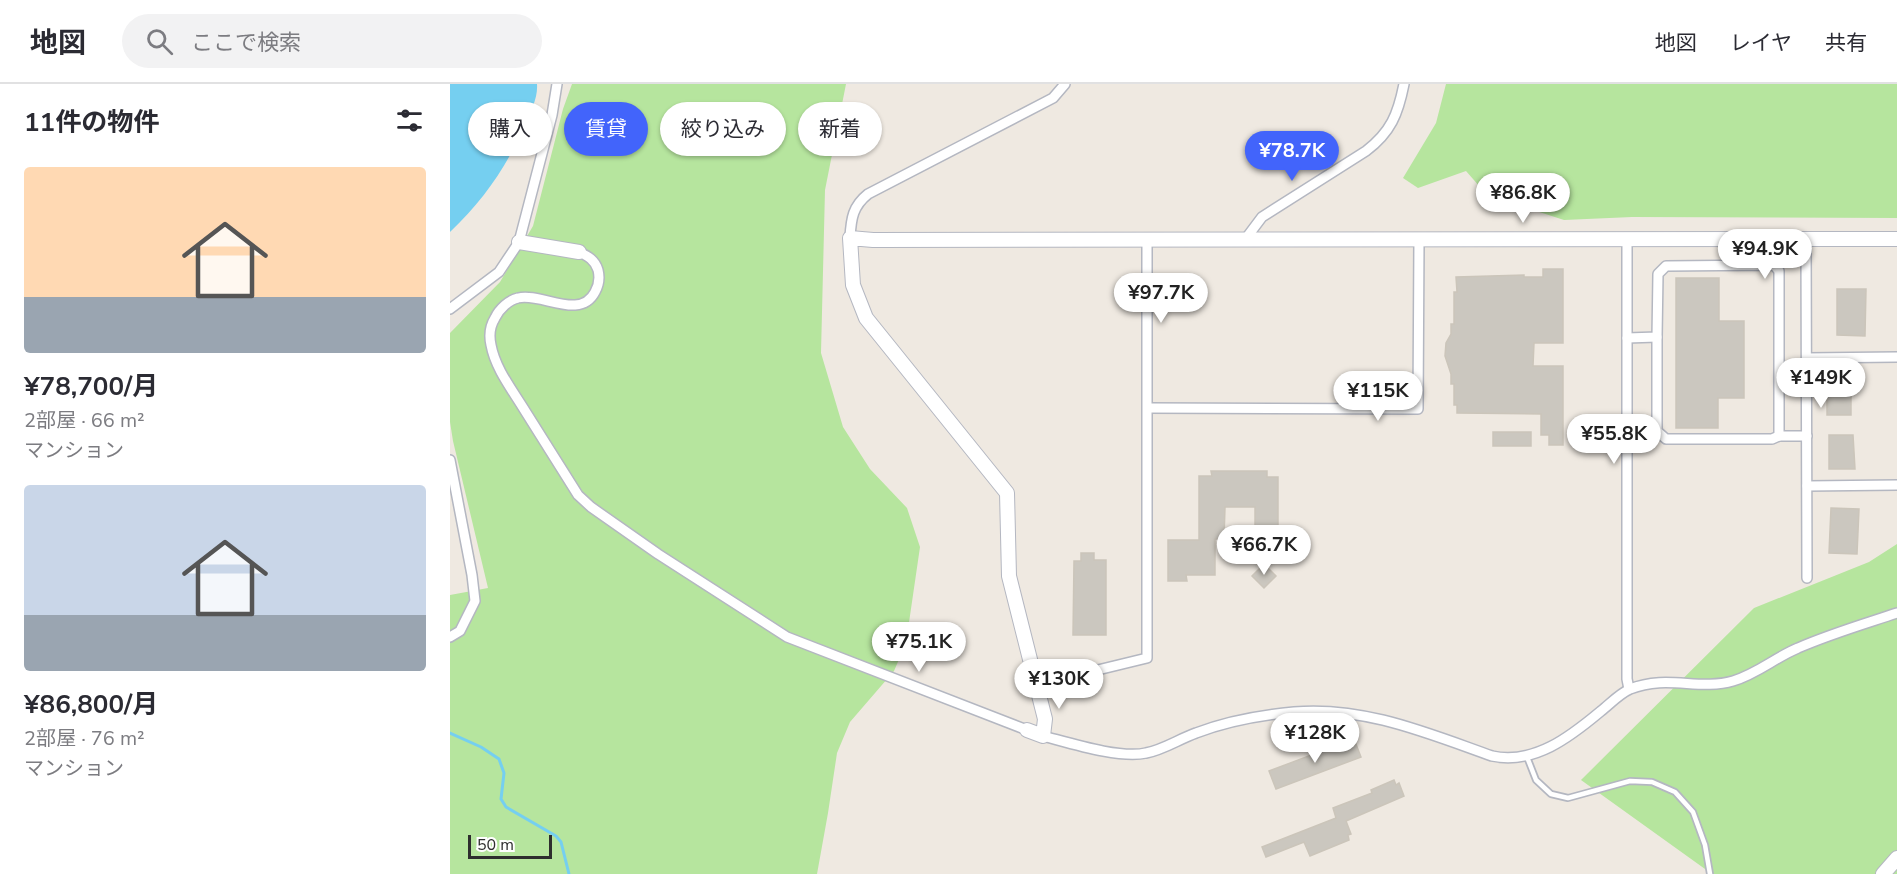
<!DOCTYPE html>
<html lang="ja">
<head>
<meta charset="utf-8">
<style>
  body { margin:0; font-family:"Nunito Sans","Noto Sans JP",sans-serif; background:#f2f2f3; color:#2b2b33; height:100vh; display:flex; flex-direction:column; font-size:22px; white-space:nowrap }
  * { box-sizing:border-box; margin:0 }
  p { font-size:20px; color:#7c7c81 }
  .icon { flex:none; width:33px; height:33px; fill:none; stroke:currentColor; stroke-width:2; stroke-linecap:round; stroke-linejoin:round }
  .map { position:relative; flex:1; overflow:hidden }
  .details { display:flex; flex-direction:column; background:#fff; width:450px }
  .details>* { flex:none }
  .top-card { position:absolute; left:18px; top:18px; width:570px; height:54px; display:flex; gap:12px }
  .scale { position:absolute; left:18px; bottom:15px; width:84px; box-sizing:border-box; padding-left:6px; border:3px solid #2e2e2e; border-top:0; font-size:16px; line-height:21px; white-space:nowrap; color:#2e2e2e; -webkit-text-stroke:4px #fff; paint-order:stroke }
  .price { position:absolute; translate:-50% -51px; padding:0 14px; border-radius:21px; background:#fff; color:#222; font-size:20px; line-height:39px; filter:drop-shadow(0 2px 3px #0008) }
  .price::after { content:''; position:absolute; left:50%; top:36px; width:18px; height:14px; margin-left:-9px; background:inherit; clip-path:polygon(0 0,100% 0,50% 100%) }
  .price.on { background:#4264fb; color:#fff }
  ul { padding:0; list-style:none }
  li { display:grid; align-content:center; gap:12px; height:318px; padding:0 24px }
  li span { display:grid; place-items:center; height:186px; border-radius:6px; color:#555 }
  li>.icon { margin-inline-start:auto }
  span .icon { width:108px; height:108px; fill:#fffc; stroke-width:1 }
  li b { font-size:26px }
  h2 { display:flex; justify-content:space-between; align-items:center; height:72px; padding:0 24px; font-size:26px }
  .tag { padding:0 21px; border-radius:27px; background:#fff; box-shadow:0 2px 4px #0004; font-size:21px; line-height:54px }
  .tag.on { background:#4264fb; color:#fff }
  header { display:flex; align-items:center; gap:36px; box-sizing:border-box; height:84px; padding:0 30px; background:#fff; border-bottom:2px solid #e1e1e2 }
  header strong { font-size:28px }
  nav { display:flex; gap:33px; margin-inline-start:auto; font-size:21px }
  .search { width:420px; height:54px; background:#f2f2f3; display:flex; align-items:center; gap:15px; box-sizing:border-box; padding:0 21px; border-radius:33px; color:#7c7c81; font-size:22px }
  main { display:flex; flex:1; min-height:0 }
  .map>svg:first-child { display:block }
  .green { fill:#b6e59e }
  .water { fill:#75cff0 }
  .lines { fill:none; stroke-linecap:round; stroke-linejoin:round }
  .stream { stroke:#75cff0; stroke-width:3 }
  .building { fill:#cbc7bf; stroke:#cbc5ba; stroke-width:1.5 }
  .lane-casing { stroke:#b4b7c1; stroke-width:8 }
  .street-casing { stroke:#b4b7c1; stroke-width:12 }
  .secondary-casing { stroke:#b4b7c1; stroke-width:16 }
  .lane { stroke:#fff; stroke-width:4.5 }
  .street { stroke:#fff; stroke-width:9 }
  .secondary { stroke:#fff; stroke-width:14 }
</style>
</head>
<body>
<header>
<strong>地図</strong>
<div class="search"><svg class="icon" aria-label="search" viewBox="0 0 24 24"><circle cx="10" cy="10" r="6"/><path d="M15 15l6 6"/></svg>ここで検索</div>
<nav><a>地図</a><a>レイヤ</a><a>共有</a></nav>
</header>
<main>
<section class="details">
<h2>11件の物件<svg class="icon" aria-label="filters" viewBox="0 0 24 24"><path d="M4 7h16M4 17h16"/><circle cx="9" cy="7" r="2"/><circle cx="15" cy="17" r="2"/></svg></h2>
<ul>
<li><span style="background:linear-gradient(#ffd9b3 70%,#9aa5b1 0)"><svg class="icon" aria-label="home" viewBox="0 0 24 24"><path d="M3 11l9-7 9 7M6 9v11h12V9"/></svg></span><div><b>¥78,700/月</b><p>2部屋 · 66 m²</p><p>マンション</p></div></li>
<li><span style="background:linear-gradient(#c9d6e8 70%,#9aa5b1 0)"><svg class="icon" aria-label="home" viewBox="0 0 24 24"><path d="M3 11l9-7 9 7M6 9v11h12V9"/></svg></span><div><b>¥86,800/月</b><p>2部屋 · 76 m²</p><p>マンション</p></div></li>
</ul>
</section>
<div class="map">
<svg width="1447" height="790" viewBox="0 0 1447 790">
  <rect width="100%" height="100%" fill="#efe9e1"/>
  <g class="green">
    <polygon points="122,0 396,0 375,106 371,269 393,343 420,385 457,424 470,463 456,559 444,587 400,638 387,669 378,729 367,790 0,790 0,511 38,504 3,357 0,338 0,249 50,198 83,142 113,25"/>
    <polygon points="996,0 1447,0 1447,134 1182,133 1114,136 1037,111 1016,87 968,104 953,94 986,39"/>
    <polygon points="1447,460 1447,790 1262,790 1131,696 1304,524 1419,478"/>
  </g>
  <path class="water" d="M0,0H87C88,14 81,26 76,39C57,82 34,116 0,148Z"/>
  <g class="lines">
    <polyline class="stream" points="0,649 31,663 49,675 54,689 51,715 56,723 106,752 111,758 119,790"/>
  </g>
  <g class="building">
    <polygon points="1093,185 1113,185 1113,259 1084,259 1083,282 1113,282 1113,361 1099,361 1099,351 1091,351 1091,330 1007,329 1007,321 1004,321 1004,300 1001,300 1001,290 995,272 996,259 1001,250 1001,240 1004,240 1004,208 1007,208 1006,193 1074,191 1074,193 1093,193"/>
    <polygon points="1226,194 1269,194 1269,237 1294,237 1294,314 1268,314 1268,344 1226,344"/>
    <polygon points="1387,205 1416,205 1415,252 1387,251"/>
    <polygon points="1377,297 1408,297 1408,306 1401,306 1401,331 1377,331"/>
    <rect x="1043" y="348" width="38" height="14"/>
    <polygon points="1379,351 1403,351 1405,385 1379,385"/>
    <polygon points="761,387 817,387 817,393 828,393 828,478 805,478 794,465 805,465 805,423 775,423 774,455 765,455 765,491 736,491 737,497 718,497 718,456 749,456 749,392 762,392"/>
    <polygon points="1381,424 1409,425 1407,470 1379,469"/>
    <polygon points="631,469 644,469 644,476 656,476 656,551 623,551 624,477 631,477"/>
    <polygon points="814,480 826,492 814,504 802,492"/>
    <polygon points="904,655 911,673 826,705 819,687"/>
    <polygon points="944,696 946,701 949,699 954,712 896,737 901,750 898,751 899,756 860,772 854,758 816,773 812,763 886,734 883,724 922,709 921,706"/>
  </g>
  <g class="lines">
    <defs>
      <polyline id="lane" points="1077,673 1086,696 1101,710 1118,714 1180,697 1202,698 1225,708 1243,728 1255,761 1260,790"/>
      <g id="street">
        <path d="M400,154C401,134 403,122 418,110L603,14L615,0"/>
        <polyline points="1177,154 1177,595 1179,605"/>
        <polyline points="1356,156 1357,494"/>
        <path d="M794,157L812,133L916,67C941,48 948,30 954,0"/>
        <path d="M129,168C138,172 145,176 148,186C150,194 149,201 145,208C130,237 91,208 68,214C59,216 49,225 45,234C40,242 39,252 41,261C45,283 60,303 72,322C90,351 109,381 128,411L141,423L208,470L337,553L577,646"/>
        <polyline points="0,225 49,188 69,158 102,31 107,0"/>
        <polyline points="1207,253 1207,347 1216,355 1322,355 1329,352"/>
        <polyline points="1177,254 1207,253 1208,190 1216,182 1324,181 1329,187 1329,352 1357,352"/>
        <polyline points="1357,274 1447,273"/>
        <polyline points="698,324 968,325 969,156"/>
        <polyline points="0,376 22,491 25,517 10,547 0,553"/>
        <polyline points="1357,402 1447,401"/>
        <polyline points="586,601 697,574 697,156"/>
        <path d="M593,652C620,659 670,675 696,669C713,666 729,655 746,649C777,637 811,631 844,628C914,622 977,649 1042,672C1084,681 1120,653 1151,627C1160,620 1169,610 1180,605C1217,590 1249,607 1283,597C1307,590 1326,573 1348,564C1380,550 1414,540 1447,529"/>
      </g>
      <g id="secondary">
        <polyline points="69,158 129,168"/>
        <polyline points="577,646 593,652 595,635 559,492 557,409 416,234 403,201 400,154 423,156 1447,155"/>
        <polyline points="1433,790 1447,774"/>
      </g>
    </defs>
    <use href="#lane" class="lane-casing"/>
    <use href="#street" class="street-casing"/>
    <use href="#secondary" class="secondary-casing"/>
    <use href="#lane" class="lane"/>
    <use href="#street" class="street"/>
    <use href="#secondary" class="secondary"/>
  </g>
</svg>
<div class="scale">50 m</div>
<b class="price on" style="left:842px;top:98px">¥78.7K</b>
<b class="price" style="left:1073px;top:140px">¥86.8K</b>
<b class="price" style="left:1315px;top:196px">¥94.9K</b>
<b class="price" style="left:711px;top:240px">¥97.7K</b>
<b class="price" style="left:1371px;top:325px">¥149K</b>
<b class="price" style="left:928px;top:338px">¥115K</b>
<b class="price" style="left:1164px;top:381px">¥55.8K</b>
<b class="price" style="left:814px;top:492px">¥66.7K</b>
<b class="price" style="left:469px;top:589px">¥75.1K</b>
<b class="price" style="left:609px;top:626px">¥130K</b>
<b class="price" style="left:865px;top:680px">¥128K</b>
<div class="top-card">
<a class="tag">購入</a>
<a class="tag on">賃貸</a>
<a class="tag">絞り込み</a>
<a class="tag">新着</a>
</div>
</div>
</main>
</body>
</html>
